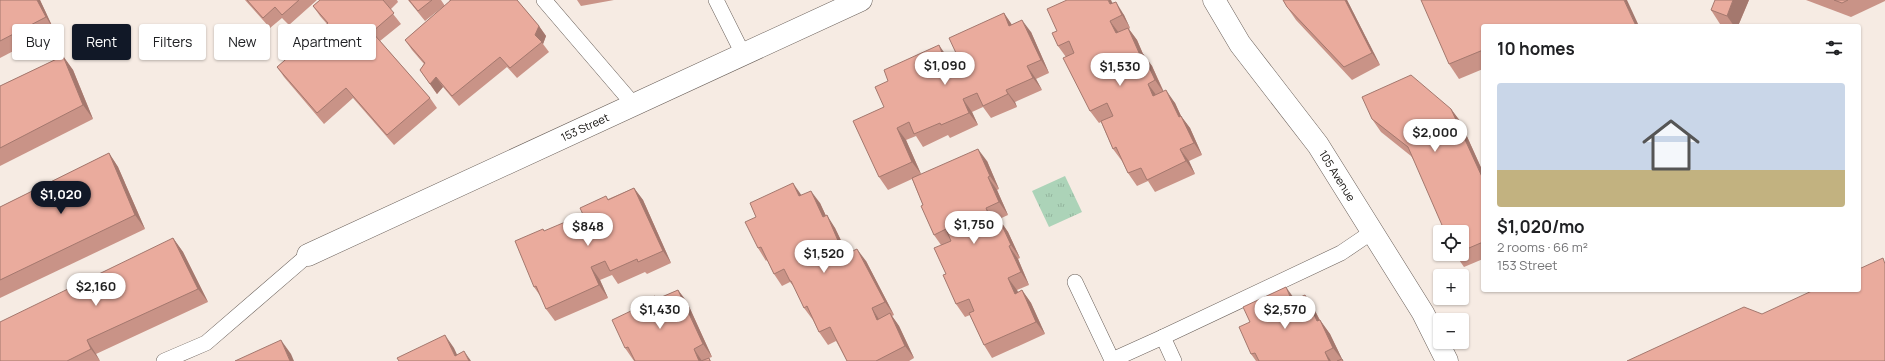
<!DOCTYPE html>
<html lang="en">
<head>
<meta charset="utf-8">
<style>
  body { margin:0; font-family:Manrope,sans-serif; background:#f2f2f2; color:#202124; height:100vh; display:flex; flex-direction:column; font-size:15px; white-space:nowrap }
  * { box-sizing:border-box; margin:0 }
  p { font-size:13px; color:#757577 }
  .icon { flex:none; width:22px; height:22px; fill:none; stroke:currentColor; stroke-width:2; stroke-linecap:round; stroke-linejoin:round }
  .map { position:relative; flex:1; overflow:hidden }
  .drawer { position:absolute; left:1481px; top:24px; width:380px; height:268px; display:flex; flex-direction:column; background:#fff; border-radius:4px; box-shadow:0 1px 3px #0004 }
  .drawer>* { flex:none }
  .banner { position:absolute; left:12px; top:24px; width:380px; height:36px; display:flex; gap:8px }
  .buttons { position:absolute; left:1433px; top:225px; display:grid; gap:8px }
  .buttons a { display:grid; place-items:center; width:36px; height:36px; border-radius:4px; background:#fff; box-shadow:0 1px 3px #0004; font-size:20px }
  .price { position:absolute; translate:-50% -34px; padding:0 9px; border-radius:14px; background:#fff; color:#222; font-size:13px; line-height:26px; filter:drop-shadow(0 1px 2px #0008) }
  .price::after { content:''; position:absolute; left:50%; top:24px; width:12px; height:9px; margin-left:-6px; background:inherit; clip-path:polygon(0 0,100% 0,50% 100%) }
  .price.on { background:#111827; color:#fff }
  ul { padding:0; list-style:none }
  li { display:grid; align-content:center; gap:8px; height:212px; padding:0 16px }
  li+li { border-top:1px solid #e0e0e0 }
  li span { display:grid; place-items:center; height:124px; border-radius:4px; color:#555 }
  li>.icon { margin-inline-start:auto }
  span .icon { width:72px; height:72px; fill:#fffc; stroke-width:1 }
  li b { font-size:17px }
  h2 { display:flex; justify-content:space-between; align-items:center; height:48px; padding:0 16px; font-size:17px }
  .tag { padding:0 14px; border-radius:4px; background:#fff; box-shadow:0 1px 3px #0004; font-size:14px; line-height:36px }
  .tag.on { background:#111827; color:#fff }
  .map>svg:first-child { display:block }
  .park { fill:url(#park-tufts) }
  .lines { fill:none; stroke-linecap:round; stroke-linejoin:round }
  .lane-casing { stroke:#6a605a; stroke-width:16 }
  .street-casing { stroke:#6a605a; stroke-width:23 }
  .secondary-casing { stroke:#6a605a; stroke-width:23 }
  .lane { stroke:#fff; stroke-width:15 }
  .street { stroke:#fff; stroke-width:22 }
  .secondary { stroke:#fff; stroke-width:22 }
  .wall { fill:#c99387 }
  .shaded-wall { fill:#a4786e }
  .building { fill:#eaab9d; stroke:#a4786e }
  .labels { text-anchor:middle; stroke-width:3; stroke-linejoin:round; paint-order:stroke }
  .street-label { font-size:11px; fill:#0e0b08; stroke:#fff }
</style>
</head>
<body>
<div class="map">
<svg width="1885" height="361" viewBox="0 0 1885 361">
  <defs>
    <pattern id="park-tufts" width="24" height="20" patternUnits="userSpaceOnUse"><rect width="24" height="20" fill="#acd3b8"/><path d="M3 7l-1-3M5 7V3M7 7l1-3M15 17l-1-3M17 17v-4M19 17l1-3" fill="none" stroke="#93b49d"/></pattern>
  </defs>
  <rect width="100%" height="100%" fill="#f6ebe3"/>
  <polygon class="park" points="1065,176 1082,212 1049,227 1032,191"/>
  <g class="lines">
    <defs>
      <g id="lane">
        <polyline points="544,0 634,105"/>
        <polyline points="716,0 743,54"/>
        <polyline points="1075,282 1112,360 1163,337"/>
        <polyline points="164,361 206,343 308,255"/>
        <polyline points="1174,361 1163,337 1341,253 1372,232"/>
      </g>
      <g id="street">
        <path id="s1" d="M308,255L861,0"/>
      </g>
      <g id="secondary">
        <path id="s2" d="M1214,0L1240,44L1318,145L1423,313L1447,361"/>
      </g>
    </defs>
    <use href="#lane" class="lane-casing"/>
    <use href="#street" class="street-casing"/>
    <use href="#secondary" class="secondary-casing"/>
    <use href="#lane" class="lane"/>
    <use href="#street" class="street"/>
    <use href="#secondary" class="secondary"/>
  </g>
  <g class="wall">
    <polygon points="0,0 40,0 54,30 0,58"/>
    <polygon points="245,0 317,0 289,25 282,18 270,28"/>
    <polygon points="320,0 397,0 398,2 390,10 401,24 380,41 430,98 437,108 394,145 353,98 324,124 284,77 277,67 327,24 320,16 313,6"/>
    <polygon points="408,0 441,0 445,6 450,1 449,0 517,0 539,26 546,36 543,44 549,52 517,78 507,67 459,106 443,87 437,94 420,70 424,64 412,50 405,40 444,6 425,21"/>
    <polygon points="577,0 614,0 581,6"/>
    <polygon points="1283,0 1347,0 1380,65 1352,80 1296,20 1287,7"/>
    <polygon points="1749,0 1738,26 1726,26 1720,24 1711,10"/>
    <polygon points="1806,0 1885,0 1885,1 1851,17"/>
    <polygon points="1113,3 1124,15 1130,28 1129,29 1137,40 1143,54 1152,66 1164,92 1175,103 1181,116 1190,128 1202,155 1189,161 1195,174 1155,192 1148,181 1137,186 1128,173 1122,161 1113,149 1101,122 1099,123 1090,111 1066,57 1058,46"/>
    <polygon points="1004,13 1012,25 1031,32 1049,73 1036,79 1042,90 1015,102 1017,107 991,118 983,107 972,112 978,125 950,138 948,135 923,147 916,136 906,140 921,174 987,161 999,189 997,190 1008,215 995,221 999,219 1008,232 1020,258 1018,259 1029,285 1017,290 1018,292 1022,290 1031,303 1045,334 992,358 984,345 970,315 965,317 956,304 946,274 941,245 934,235 923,205 912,179 888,190 879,177 884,107 947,57 956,53"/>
    <polygon points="1483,26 1483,69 1459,79 1449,64"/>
    <polygon points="63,56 73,70 93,119 0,166 0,86"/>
    <polygon points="1451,109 1460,121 1483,172 1483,259 1464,267 1455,254 1462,254 1462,232 1411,156 1381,132 1372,119"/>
    <polygon points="109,153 118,167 145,229 0,298 0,207"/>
    <polygon points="634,188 643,200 671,263 647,274 645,272 618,284 612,275 600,280 608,298 555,321 546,309 541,297 534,287 543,229 544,231 575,226 586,221 608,199"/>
    <polygon points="801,195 820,203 826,216 835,228 847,253 866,261 894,315 892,316 899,326 914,358 909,361 847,361 836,341 828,345 819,332 813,320 804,308 795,288 790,282 782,286 774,274 767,260 766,261 758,248 756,217"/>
    <polygon points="173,238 183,252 208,302 96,354 100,361 0,361"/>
    <polygon points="678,290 687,302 712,357 709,358 711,361 634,361 625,348 658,299"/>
    <polygon points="1305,295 1314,309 1320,320 1330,334 1342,359 1343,361 1256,361 1251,354 1250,322"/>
  </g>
  <g class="shaded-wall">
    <polygon points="37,0 40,0 54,30 46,17"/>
    <polygon points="1108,0 1111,0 1119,17 1110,4"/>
    <polygon points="1345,0 1347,0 1380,65 1372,53"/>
    <polygon points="1624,0 1627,0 1639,26 1636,26"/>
    <polygon points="1733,0 1749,0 1738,26 1734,26 1727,16"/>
    <polygon points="1116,2 1124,15 1130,28 1122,15"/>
    <polygon points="1004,13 1012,25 1009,26"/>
    <polygon points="1022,20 1031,32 1049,73 1041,60"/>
    <polygon points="1110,21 1119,33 1116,33"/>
    <polygon points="539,26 546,36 543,44 535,35"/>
    <polygon points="1128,28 1137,40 1149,68 1140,55"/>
    <polygon points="939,45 948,58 944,58"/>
    <polygon points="1143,54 1152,66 1164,93 1155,80"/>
    <polygon points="63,56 73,70 93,119 83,105"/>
    <polygon points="1027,66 1036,79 1042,90 1033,78"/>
    <polygon points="436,77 443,87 437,94 430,84"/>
    <polygon points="1148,84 1157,96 1153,96"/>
    <polygon points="1006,90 1015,102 1017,107 1008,94"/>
    <polygon points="1166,90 1175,103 1181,116 1190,128 1202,155 1194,143 1179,117"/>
    <polygon points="963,99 972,112 978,125 969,113"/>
    <polygon points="1451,109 1460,121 1483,172 1483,179"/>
    <polygon points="897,128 906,140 921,174 912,162"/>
    <polygon points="978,149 987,161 999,189 990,176"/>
    <polygon points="1180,149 1189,161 1195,174 1186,161"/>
    <polygon points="109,153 118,167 145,229 135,215"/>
    <polygon points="988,177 997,190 1008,215 999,202"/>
    <polygon points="793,183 802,196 799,196"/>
    <polygon points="634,188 643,200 671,263 663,251"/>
    <polygon points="811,191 820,203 832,229 823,217"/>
    <polygon points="986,208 995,221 1001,235 992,223"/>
    <polygon points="827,215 835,228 848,255 839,243"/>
    <polygon points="999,219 1008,232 1020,258 1011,245"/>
    <polygon points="173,238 183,252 208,302 198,289"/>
    <polygon points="832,246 841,259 837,258"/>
    <polygon points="1009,246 1018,259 1029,285 1021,272"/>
    <polygon points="857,249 866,261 894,315 885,302"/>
    <polygon points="591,267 600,280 608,298 599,285"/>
    <polygon points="1008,278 1017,290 1024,306 1015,294"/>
    <polygon points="1286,287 1296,301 1292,301"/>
    <polygon points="678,290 687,302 712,357 703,344"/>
    <polygon points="1022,290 1031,303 1045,334 1036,322"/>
    <polygon points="1305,295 1314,309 1327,335 1317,321"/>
    <polygon points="872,308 880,321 877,320"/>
    <polygon points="890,313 899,326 914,358 905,346"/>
    <polygon points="1320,320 1330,334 1343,361 1333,348"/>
    <polygon points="445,335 454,348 460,361 455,356"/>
    <polygon points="87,340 96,354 100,361 91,349"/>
    <polygon points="281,340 291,354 294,361 290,361"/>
    <polygon points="694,349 702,361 699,361"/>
    <polygon points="464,351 471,361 469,361"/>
    <polygon points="1325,352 1331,361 1329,361"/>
  </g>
  <g class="building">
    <polygon points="0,0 37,0 46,17 0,41"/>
    <polygon points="247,0 299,0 282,15 275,7 263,18"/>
    <polygon points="320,0 383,0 394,13 372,32 430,98 387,135 346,88 317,113 277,67 328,23 313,6"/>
    <polygon points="409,0 432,0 418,11"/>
    <polygon points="450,0 517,0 539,26 535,35 542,42 510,68 500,57 452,96 436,77 430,84 420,70 425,63 405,40 451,0"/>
    <polygon points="1067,0 1108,0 1110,4 1116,2 1122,15 1110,21 1116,33 1128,28 1140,55 1143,54 1155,80 1148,84 1153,96 1166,90 1179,117 1181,116 1194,143 1180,149 1186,161 1147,180 1141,168 1128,173 1116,147 1113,149 1101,121 1113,116 1107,103 1090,111 1063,58 1074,53 1069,41 1058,46 1052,33 1057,31 1047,9"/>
    <polygon points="1283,0 1345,0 1372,53 1344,67 1287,7"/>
    <polygon points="1421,0 1624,0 1636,26 1483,26 1483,50 1449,64"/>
    <polygon points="1715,0 1733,0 1727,16 1711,10"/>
    <polygon points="1834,0 1848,0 1842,3"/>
    <polygon points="1004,13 1009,26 1022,20 1041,60 1027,66 1033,78 1006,90 1008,94 983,106 977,93 963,99 969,113 941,125 940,123 914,134 909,122 897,128 912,162 879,177 853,121 884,107 875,87 888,81 884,70 939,45 944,58 956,53 949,38"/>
    <polygon points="63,56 83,105 0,148 0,86"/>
    <polygon points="1411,75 1451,109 1483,179 1483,242 1462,251 1462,232 1445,232 1408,147 1372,119 1362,97"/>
    <polygon points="978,149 990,176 988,177 999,202 986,208 992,223 999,219 1011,245 1009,246 1021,272 1008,278 1015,294 1022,290 1036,322 984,345 969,313 974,311 969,299 956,304 943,275 946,274 934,248 951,241 946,229 934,235 921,206 923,205 912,178"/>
    <polygon points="109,153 135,215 0,280 0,207"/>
    <polygon points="793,183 799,196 811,191 823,217 827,215 839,243 832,246 837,258 857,249 885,302 872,308 877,320 890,313 905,346 876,361 847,361 830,327 819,332 807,306 804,308 791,281 790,281 784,269 774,274 761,247 758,248 745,222 756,217 750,203"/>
    <polygon points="634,188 663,251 638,262 637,259 610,271 605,261 591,267 599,285 546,309 536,286 534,287 515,241 543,229 544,231 570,220 573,227 586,221 580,208 606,196 608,200"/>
    <polygon points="173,238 198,289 87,340 91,349 67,361 0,361 0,322"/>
    <polygon points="1883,258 1885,264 1885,361 1627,361 1744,307 1762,314 1814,290 1859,290 1859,269"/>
    <polygon points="1286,287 1292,301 1305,295 1317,321 1320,320 1333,348 1325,352 1329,361 1259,361 1255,353 1251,354 1239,327 1250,322 1243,307"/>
    <polygon points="678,290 703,344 694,349 699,361 635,361 628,347 625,348 612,320 633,310 631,307 655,296 657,299"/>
    <polygon points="445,335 455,356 464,351 469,361 399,361 397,358"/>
    <polygon points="281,340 290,361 235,361"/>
    <polygon points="709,358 710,361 701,361"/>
    <polygon points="1342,359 1343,361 1337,361"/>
  </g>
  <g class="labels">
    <g class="street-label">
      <text dy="4" stroke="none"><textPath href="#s1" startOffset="305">153 Street</textPath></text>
      <text dy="4" stroke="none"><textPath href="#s2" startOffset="215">105 Avenue</textPath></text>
    </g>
  </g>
</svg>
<div class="buttons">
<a><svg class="icon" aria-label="locate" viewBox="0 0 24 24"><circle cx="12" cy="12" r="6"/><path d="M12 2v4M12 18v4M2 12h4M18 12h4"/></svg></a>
<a>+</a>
<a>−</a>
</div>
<b class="price" style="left:945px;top:86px">$1,090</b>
<b class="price" style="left:1120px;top:87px">$1,530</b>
<b class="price" style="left:1435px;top:153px">$2,000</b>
<b class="price on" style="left:61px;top:215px">$1,020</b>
<b class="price" style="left:974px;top:245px">$1,750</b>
<b class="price" style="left:588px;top:247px">$848</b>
<b class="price" style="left:824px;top:274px">$1,520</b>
<b class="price" style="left:96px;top:307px">$2,160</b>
<b class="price" style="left:660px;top:330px">$1,430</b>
<b class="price" style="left:1285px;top:330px">$2,570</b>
<div class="banner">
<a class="tag">Buy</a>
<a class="tag on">Rent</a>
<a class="tag">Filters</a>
<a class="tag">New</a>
<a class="tag">Apartment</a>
</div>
<section class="drawer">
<h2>10 homes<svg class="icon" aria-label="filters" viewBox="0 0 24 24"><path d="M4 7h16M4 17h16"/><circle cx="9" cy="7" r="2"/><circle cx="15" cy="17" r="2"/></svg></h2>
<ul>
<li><span style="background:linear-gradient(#c9d6e8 70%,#c2b280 0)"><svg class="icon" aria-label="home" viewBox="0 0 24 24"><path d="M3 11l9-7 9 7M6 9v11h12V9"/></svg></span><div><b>$1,020/mo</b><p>2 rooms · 66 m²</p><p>153 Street</p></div></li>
</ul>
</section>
</div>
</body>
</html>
